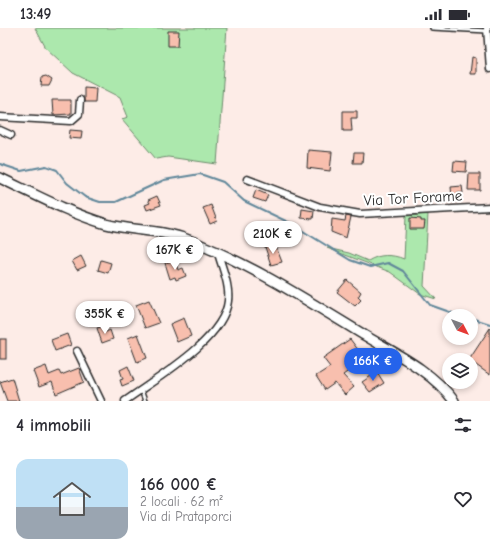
<!DOCTYPE html>
<html lang="it">
<head>
<meta charset="utf-8">
<style>
  body { margin:0; font-family:"Comic Neue",sans-serif; background:#f2f2f3; color:#2b2b33; height:100vh; display:flex; flex-direction:column; font-size:15px; white-space:nowrap }
  * { box-sizing:border-box; margin:0 }
  p { font-size:13px; color:#7c7c81 }
  .icon { flex:none; width:22px; height:22px; fill:none; stroke:currentColor; stroke-width:2; stroke-linecap:round; stroke-linejoin:round }
  .map { position:relative; height:373px; overflow:hidden }
  .details { display:flex; flex-direction:column; background:#fff; flex:1 }
  .details>* { flex:none }
  .needle { width:26px; rotate:131deg }
  .tools { position:absolute; left:442px; top:281px; display:grid; gap:8px }
  .tools a { display:grid; place-items:center; width:36px; height:36px; border-radius:50%; background:#fff; box-shadow:0 2px 6px #0003; font-size:20px }
  .price { position:absolute; translate:-50% -34px; padding:0 9px; border-radius:14px; background:#fff; color:#222; font-size:13px; line-height:26px; filter:drop-shadow(0 1px 2px #0008) }
  .price::after { content:''; position:absolute; left:50%; top:24px; width:12px; height:9px; margin-left:-6px; background:inherit; clip-path:polygon(0 0,100% 0,50% 100%) }
  .price.active { background:#2563eb; color:#fff }
  ul { padding:0; list-style:none }
  li { display:flex; align-items:center; gap:12px; height:100px; padding:0 16px }
  li span { display:grid; place-items:center; flex:none; width:112px; height:80px; border-radius:12px; color:#555 }
  li>.icon { margin-inline-start:auto }
  span .icon { width:48px; height:48px; fill:#fffc; stroke-width:1 }
  li b { font-size:17px }
  h2 { display:flex; justify-content:space-between; align-items:center; height:48px; padding:0 16px; font-size:17px }
  .status { display:flex; justify-content:space-between; align-items:center; height:28px; padding:0 20px; background:#fff; direction:ltr }
  .status svg { height:11px; fill:currentColor }
  .map>svg:first-child { display:block }
  .green { fill:#ace8ad; stroke:#6c8a6c }
  .lines { fill:none; stroke-linecap:round; stroke-linejoin:round }
  .stream { stroke:#60879a; stroke-width:2 }
  .building { fill:#f8bfae; stroke:#2b2b2b }
  .lane-casing { stroke:#2b2b2b; stroke-width:6 }
  .street-casing { stroke:#2b2b2b; stroke-width:9 }
  .secondary-casing { stroke:#2b2b2b; stroke-width:12 }
  .lane { stroke:#fff; stroke-width:3 }
  .street { stroke:#fff; stroke-width:6 }
  .secondary { stroke:#fff; stroke-width:9 }
  .labels { text-anchor:middle; stroke-width:4; stroke-linejoin:round; paint-order:stroke }
  .street-label { font-size:15px; fill:#2b2b2b; stroke:#fff }
</style>
</head>
<body>
<div class="status"><b>13:49</b><svg viewBox="0 0 49 12"><path d="M0 12V9h3v3zM5 12V6h3v6zM10 12V3h3v9zM15 12V0h3v12zM26 1h20v11H26zM47 4h2v5h-2z"/></svg></div>
<div class="map">
<svg width="490" height="373" viewBox="0 0 490 373">
  <rect width="100%" height="100%" fill="#fdece7"/>
  <filter id="ink" filterUnits="userSpaceOnUse"><feTurbulence type="fractalNoise" baseFrequency=".025" numOctaves="2"/><feDisplacementMap in="SourceGraphic" scale="8" xChannelSelector="R" yChannelSelector="G"/><feConvolveMatrix kernelMatrix="1 2 1 2 8 2 1 2 1" color-interpolation-filters="sRGB"/></filter>
  <g filter="url(#ink)">
    <g class="green">
      <polygon points="35,0 227,0 217,136 168,129 156,131 122,91 128,89 120,69 73,45 46,20"/>
      <path d="M428,186L424,258L436,271L420,266L390,244L327,220L349,225L368,233C379,226 392,226 404,231L406,188Z"/>
    </g>
    <g class="lines">
      <g class="stream">
        <polyline points="0,136 21,143 46,138 57,142 67,155 85,169 100,174 116,174 164,152 200,146 223,154 244,173 290,195 350,232 370,239 388,235 403,243 430,277 461,288"/>
        <polyline points="471,290 490,296"/>
      </g>
    </g>
    <g class="building">
      <polygon points="168,3 179,3 178,18 168,18"/>
      <polygon points="472,29 476,30 476,46 470,46"/>
      <polygon points="46,48 52,52 49,58 41,58 42,49"/>
      <polygon points="84,59 96,60 95,74 84,74"/>
      <polygon points="52,72 71,72 71,86 53,87"/>
      <polygon points="343,83 357,83 357,90 351,90 352,103 343,103"/>
      <polygon points="70,102 82,103 81,111 69,110"/>
      <polygon points="308,122 332,124 330,143 307,140"/>
      <polygon points="354,125 363,125 362,135 353,135"/>
      <polygon points="454,133 467,134 466,144 453,143"/>
      <polygon points="469,146 480,146 480,162 468,162"/>
      <polygon points="462,158 463,165 457,165 457,169 452,169 451,159"/>
      <polygon points="256,162 268,167 265,174 253,170"/>
      <polygon points="157,168 161,177 147,182 145,177 150,175 148,172"/>
      <polygon points="211,177 217,193 210,196 203,180"/>
      <polygon points="302,181 314,183 313,191 301,190"/>
      <polygon points="346,188 351,189 346,210 331,204 332,191 345,193"/>
      <polygon points="410,190 421,191 421,193 425,193 424,201 410,201"/>
      <polygon points="275,216 282,234 271,237 265,219"/>
      <polygon points="81,228 86,238 77,242 72,233"/>
      <polygon points="101,232 111,235 108,245 98,242"/>
      <polygon points="175,232 178,242 183,240 186,248 176,252 175,249 170,251 165,235"/>
      <polygon points="347,252 361,264 358,269 361,272 355,278 337,264"/>
      <polygon points="149,272 159,295 145,300 136,277"/>
      <polygon points="125,277 128,285 116,290 113,282"/>
      <polygon points="184,290 191,308 177,314 170,296"/>
      <polygon points="104,298 106,304 110,302 113,311 102,315 97,300"/>
      <polygon points="490,300 490,347 469,332"/>
      <polygon points="67,306 71,317 55,323 51,312"/>
      <polygon points="138,306 147,330 137,334 128,310"/>
      <rect x="0" y="311" width="6" height="20"/>
      <polygon points="350,311 365,331 343,347 354,359 345,367 335,355 325,362 316,348 330,339 323,330"/>
      <polygon points="46,338 49,347 59,343 61,347 79,340 84,354 56,366 52,354 39,359 33,343"/>
      <polygon points="128,338 134,353 122,358 120,352 123,351 120,342"/>
      <polygon points="377,344 384,355 370,364 362,354"/>
      <polygon points="12,350 19,373 7,373 0,354"/>
    </g>
    <g class="lines">
      <defs>
        <g id="lane">
          <polyline points="432,0 487,3"/>
          <polyline points="141,362 145,373"/>
        </g>
        <g id="street">
          <polyline points="487,0 490,41"/>
          <polyline points="0,89 71,93 79,86 80,72"/>
          <polyline points="0,102 11,107"/>
          <polyline points="247,151 320,179 360,186 490,179"/>
          <polyline points="77,323 101,373"/>
          <path d="M125,373C155,351 224,312 228,273C230,257 222,240 218,225"/>
        </g>
        <path id="secondary" d="M0,150C34,166 69,185 106,196C132,203 160,201 186,211C249,235 307,272 364,307C396,326 432,343 454,373"/>
      </defs>
      <use href="#lane" class="lane-casing"/>
      <use href="#street" class="street-casing"/>
      <use href="#secondary" class="secondary-casing"/>
      <use href="#lane" class="lane"/>
      <use href="#street" class="street"/>
      <use href="#secondary" class="secondary"/>
    </g>
  </g>
  <g class="labels">
    <g class="street-label">
      <text transform="translate(413 170) rotate(-3)" y="5">Via Tor Forame</text>
    </g>
  </g>
</svg>
<div class="tools">
<a><svg class="needle" viewBox="-14 -14 28 28"><path d="M0-13l5 13h-10z" fill="#e53935"/><path d="M0 13l5-13h-10z" fill="#7c7c81"/></svg></a>
<a><svg class="icon" aria-label="layers" viewBox="0 0 24 24"><path d="M12 4l9 5-9 5-9-5zM3 14l9 5 9-5"/></svg></a>
</div>
<b class="price" style="left:273px;top:227px">210K €</b>
<b class="price" style="left:175px;top:243px">167K €</b>
<b class="price" style="left:105px;top:307px">355K €</b>
<b class="price active" style="left:373px;top:354px">166K €</b>
</div>
<section class="details">
<h2>4 immobili<svg class="icon" aria-label="filters" viewBox="0 0 24 24"><path d="M4 7h16M4 17h16"/><circle cx="9" cy="7" r="2"/><circle cx="15" cy="17" r="2"/></svg></h2>
<ul>
<li><span style="background:linear-gradient(#bfe0f5 60%,#9aa5b1 0)"><svg class="icon" aria-label="home" viewBox="0 0 24 24"><path d="M3 11l9-7 9 7M6 9v11h12V9"/></svg></span><div><b>166 000 €</b><p>2 locali · 62 m²</p><p>Via di Prataporci</p></div><svg class="icon" aria-label="heart" viewBox="0 0 24 24"><path d="M12 20l-8-8c-3-5 5-10 8-4 3-6 11-1 8 4z"/></svg></li>
</ul>
</section>
</body>
</html>
